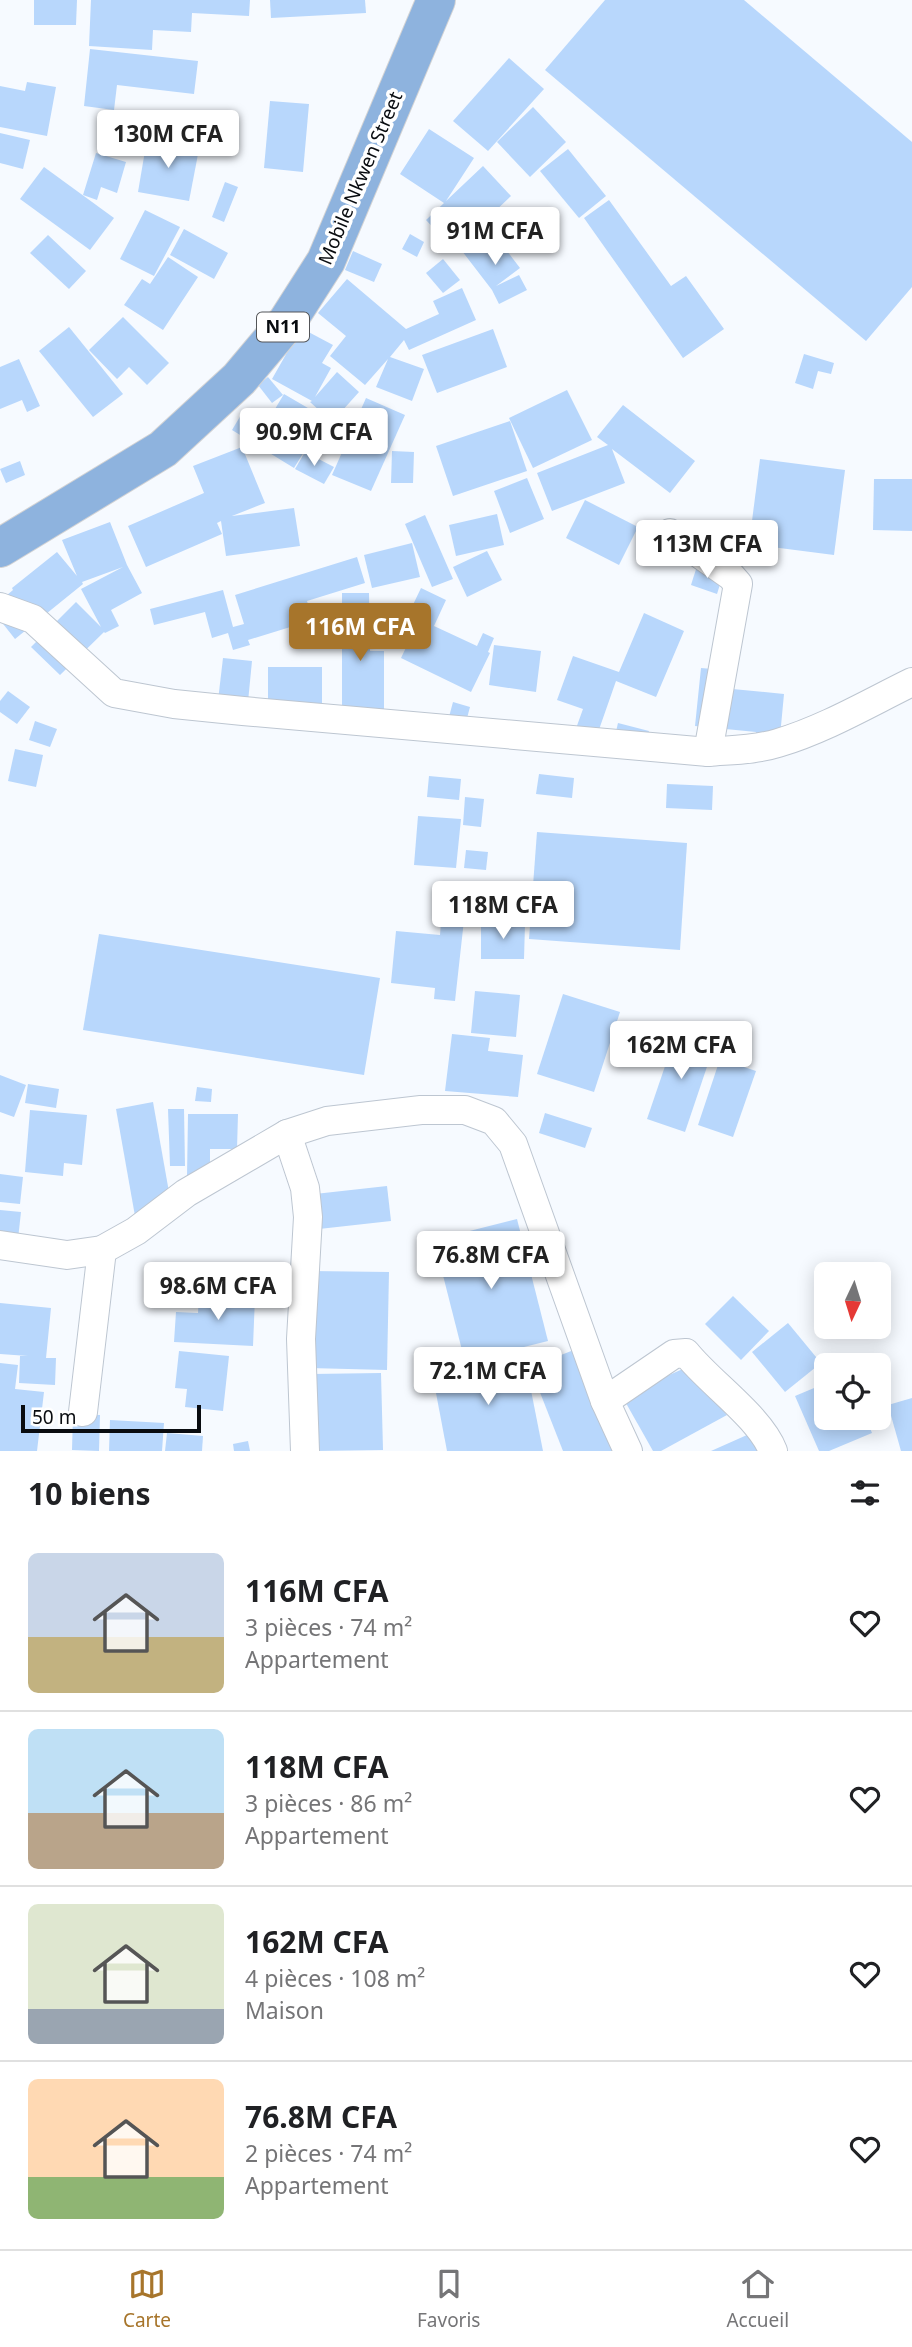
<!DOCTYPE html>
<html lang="fr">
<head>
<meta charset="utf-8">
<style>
  body { margin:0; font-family:"Noto Sans",sans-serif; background:#f6f6f6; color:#202124; height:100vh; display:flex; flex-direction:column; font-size:26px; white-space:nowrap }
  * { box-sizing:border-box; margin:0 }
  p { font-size:23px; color:#757577 }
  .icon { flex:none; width:38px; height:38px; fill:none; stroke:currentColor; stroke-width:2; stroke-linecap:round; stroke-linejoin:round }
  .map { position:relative; height:1451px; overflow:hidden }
  .panel { display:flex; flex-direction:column; background:#fff; flex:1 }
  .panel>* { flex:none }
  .needle { width:46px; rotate:184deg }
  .fabs { position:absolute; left:814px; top:1262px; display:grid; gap:14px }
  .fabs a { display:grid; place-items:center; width:77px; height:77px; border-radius:10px; background:#fff; box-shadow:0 4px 18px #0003; font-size:35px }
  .scale { position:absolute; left:21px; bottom:18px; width:180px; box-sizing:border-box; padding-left:7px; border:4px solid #090c10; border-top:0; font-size:19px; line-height:24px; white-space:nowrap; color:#090c10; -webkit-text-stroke:5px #fff; paint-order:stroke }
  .price { position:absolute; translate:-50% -60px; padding:0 16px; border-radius:7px; background:#fff; color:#222; font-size:23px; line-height:46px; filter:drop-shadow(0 2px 4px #0008) }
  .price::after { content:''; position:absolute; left:50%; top:42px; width:21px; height:16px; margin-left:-10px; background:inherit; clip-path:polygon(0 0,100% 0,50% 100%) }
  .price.current { background:#a7752b; color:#fff }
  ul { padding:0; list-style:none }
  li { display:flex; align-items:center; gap:21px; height:175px; padding:0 28px }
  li+li { border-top:2px solid #e0e0e0 }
  li span { display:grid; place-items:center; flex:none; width:196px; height:140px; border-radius:10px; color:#555 }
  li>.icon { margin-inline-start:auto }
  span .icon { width:84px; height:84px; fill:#fffc; stroke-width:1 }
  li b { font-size:30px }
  h2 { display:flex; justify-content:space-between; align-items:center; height:84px; padding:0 28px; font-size:30px }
  .tabs { display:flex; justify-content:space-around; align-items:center; height:98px; border-top:2px solid #e0e0e0; background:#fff; font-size:19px; color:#757577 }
  .tabs a { display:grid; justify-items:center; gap:4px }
  .tabs .current { color:#a7752b }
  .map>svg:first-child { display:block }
  .building { fill:#b8d7fc }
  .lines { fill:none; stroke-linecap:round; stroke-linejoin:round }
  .minor-casing { stroke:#bdc6d1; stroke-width:30 }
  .trunk-casing { stroke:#d3d3d4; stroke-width:40 }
  .minor { stroke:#fff; stroke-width:28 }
  .trunk { stroke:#8eb3de; stroke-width:38 }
  .labels { text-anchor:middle; stroke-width:7; stroke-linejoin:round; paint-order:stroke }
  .shield { fill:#fff; stroke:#535558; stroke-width:2 }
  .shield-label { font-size:18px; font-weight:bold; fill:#090c10 }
  .street-label { font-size:19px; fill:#090c10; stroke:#fff }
</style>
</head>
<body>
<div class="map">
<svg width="912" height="1451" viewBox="0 0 912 1451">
  <rect width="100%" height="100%" fill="#f6faff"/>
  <g class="building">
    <polygon points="34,0 77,0 76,25 34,25"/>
    <polygon points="91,0 250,0 249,16 192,13 191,32 153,30 152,50 89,46"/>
    <polygon points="270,0 365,0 366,13 271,18"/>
    <polygon points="605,0 744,0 912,142 912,287 866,341 545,70"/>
    <polygon points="90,49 198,61 194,94 117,85 114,110 84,106"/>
    <polygon points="509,58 544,89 488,151 453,121"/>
    <polygon points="27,82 56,87 47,136 0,127 0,86 25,91"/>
    <polygon points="270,101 309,104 303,172 264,168"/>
    <polygon points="533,107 566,142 530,177 497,142"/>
    <polygon points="429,129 474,158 446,201 483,166 511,196 454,250 426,220 444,203 400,174"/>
    <polygon points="0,133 30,140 23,169 0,163"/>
    <polygon points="147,139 199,149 189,201 138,192"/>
    <polygon points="568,149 606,196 579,218 540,171"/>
    <polygon points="96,153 126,162 117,193 101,187 97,200 83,195"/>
    <polygon points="44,167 114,218 90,250 20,199"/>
    <polygon points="225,182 238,187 224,222 212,217"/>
    <polygon points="609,200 671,286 686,276 724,329 683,358 584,218"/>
    <polygon points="145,210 180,227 154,276 120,259"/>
    <polygon points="184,229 228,253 214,279 170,255"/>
    <polygon points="491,230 520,268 496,286 519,275 527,290 499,304 492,290 462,251"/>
    <polygon points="410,234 424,242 417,257 402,249"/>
    <polygon points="48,235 86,271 69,289 30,253"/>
    <polygon points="353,251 382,264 374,282 345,270"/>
    <polygon points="168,257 198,277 163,330 124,305 142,279 150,284"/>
    <polygon points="443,259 460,280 443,293 426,273"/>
    <polygon points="347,279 406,329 439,314 433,301 462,288 476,320 409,350 404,340 390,357 424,369 412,401 376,387 388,359 365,385 330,356 346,336 318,313"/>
    <polygon points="123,317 169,363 147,385 129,367 117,379 89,350"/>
    <polygon points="69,327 123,394 93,417 39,351"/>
    <polygon points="301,328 333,345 322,363 331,368 315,397 337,372 359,392 332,422 310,402 312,401 272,379"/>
    <polygon points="493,329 507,367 437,393 422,355"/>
    <polygon points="804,354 834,363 831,374 818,371 813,389 795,383"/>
    <polygon points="19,359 40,406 27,412 22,400 0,409 0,367"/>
    <polygon points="268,377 283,395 272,403 258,385"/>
    <polygon points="567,390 592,440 533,468 509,418"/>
    <polygon points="284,394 325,418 294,468 232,430 241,415 263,429"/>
    <polygon points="366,398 405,415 371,491 332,475"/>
    <polygon points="623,405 695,461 670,493 612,449 625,483 552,511 537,473 608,445 597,437"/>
    <polygon points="510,421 527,471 453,496 436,446"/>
    <polygon points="242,447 265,503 232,516 294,508 300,546 226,556 221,521 217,523 222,534 146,567 128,526 204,493 193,466"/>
    <polygon points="392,451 414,452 413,483 391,483"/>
    <polygon points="305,452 334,467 324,484 295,469"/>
    <polygon points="760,459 845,470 834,555 749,544"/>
    <polygon points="20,461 25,475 6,483 0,469"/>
    <polygon points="527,478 544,519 510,533 494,491"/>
    <polygon points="874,479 912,479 912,531 873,530"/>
    <polygon points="585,500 638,527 619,565 566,538"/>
    <polygon points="497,514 504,545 456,556 449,525"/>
    <polygon points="425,515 453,579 432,587 405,524"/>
    <polygon points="110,522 127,565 142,593 111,610 119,626 105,633 104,632 60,675 31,647 76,602 101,627 81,589 123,567 82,582 83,584 15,639 0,620 0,601 13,590 12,588 57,552 77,576 62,540"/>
    <polygon points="412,543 420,577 372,588 364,555"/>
    <polygon points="487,551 502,580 467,597 453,567"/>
    <polygon points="357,557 365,583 307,601 313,620 248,640 250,645 233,650 228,633 212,638 205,612 154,625 150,609 223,590 233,627 244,624 235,595"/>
    <polygon points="697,566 723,575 717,594 691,585"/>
    <polygon points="421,588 446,600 434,626 477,646 483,633 494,638 488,652 490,653 471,692 401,658 421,616 410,611"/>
    <polygon points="342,593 369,593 370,651 384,651 384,715 342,724"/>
    <polygon points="644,613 684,631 656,697 616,681 595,741 574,734 583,709 557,700 573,656 619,672"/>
    <polygon points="494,645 541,651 536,692 489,685"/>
    <polygon points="223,658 252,661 247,712 217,709"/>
    <rect x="268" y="667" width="54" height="50"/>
    <polygon points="701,668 724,670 722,688 784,694 779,747 756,745 756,732 695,726"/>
    <polygon points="8,691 30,707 17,724 0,712 0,701"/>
    <polygon points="453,702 470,707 463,733 446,728"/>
    <polygon points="35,721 57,729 50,747 29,740"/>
    <polygon points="618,723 649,731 644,748 614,740"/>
    <polygon points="15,749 43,755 36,787 8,781"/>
    <polygon points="539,774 574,778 572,798 536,794"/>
    <polygon points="429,776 461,779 459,800 427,797"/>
    <polygon points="667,784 713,786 712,810 666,808"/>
    <polygon points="465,797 484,799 481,827 463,825"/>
    <polygon points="418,816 461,819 456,868 414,865"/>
    <polygon points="537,832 687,843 680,950 529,939"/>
    <polygon points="466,850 488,852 486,870 464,868"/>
    <polygon points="442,909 465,911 455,1001 434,999 435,988 391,983 396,931 440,935"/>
    <polygon points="481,923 525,924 524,959 481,959"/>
    <polygon points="99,934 380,978 364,1075 83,1030"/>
    <polygon points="475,991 520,995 516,1037 471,1033"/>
    <polygon points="563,994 620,1012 594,1092 537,1074"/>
    <polygon points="677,1031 715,1043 685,1132 647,1119"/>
    <polygon points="452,1034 490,1038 488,1051 523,1055 518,1097 445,1091"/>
    <polygon points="720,1059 756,1071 733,1137 698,1125"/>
    <polygon points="0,1075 26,1085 14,1117 0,1112"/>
    <polygon points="28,1084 59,1089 56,1108 25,1103"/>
    <polygon points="197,1087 212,1089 211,1102 195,1101"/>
    <polygon points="153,1102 172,1209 135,1216 116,1109"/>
    <polygon points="168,1109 184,1109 185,1166 170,1166"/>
    <polygon points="30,1110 87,1115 82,1165 64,1163 63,1176 25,1172"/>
    <polygon points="545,1113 592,1128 585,1148 539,1133"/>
    <polygon points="188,1114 238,1114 237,1149 210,1149 210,1177 187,1177"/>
    <polygon points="0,1174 23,1177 20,1204 0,1202"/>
    <polygon points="387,1186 391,1221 301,1231 297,1196"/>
    <polygon points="0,1210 21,1212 16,1257 0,1256"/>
    <polygon points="517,1219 548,1341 465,1362 434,1240"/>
    <polygon points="311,1271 389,1272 387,1370 309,1368"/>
    <polygon points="199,1295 255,1297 253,1346 174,1342 176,1312 198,1313"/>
    <polygon points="733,1296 769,1331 741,1360 705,1324"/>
    <polygon points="0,1303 51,1308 46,1358 56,1358 55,1385 19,1383 20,1356 28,1356 0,1354"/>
    <polygon points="788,1323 821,1363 785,1392 752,1352"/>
    <polygon points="579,1348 618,1451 563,1451 530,1367"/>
    <polygon points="179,1351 229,1356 223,1411 185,1407 187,1389 175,1388"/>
    <polygon points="524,1355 543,1451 447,1451 432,1372"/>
    <polygon points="0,1363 18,1365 15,1389 44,1392 37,1451 0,1451"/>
    <polygon points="685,1368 727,1415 661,1451 653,1451 622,1396"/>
    <polygon points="381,1373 383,1450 314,1451 312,1374"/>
    <polygon points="826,1383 826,1418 866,1418 872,1433 829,1451 819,1451 795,1396"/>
    <polygon points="912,1398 912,1451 901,1451 888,1405"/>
    <polygon points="73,1414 100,1415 99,1451 72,1450"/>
    <polygon points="110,1420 164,1423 162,1451 109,1451"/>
    <polygon points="756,1431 766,1451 711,1451"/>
    <polygon points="167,1433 203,1436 202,1451 165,1451"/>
    <polygon points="248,1441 250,1451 234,1451 233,1444"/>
  </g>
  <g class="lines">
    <defs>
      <g id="minor">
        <polyline points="670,533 731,576 738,584 708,752"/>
        <path d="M0,607L33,619L114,693L174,704L243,711L708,752C731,750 756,750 778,743C825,729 869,703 912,682"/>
        <polyline points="287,1134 305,1188 308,1217 301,1339 305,1451"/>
        <polyline points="0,1245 67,1255 102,1250 136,1231 186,1193 287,1134 327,1121 421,1110 465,1110 494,1121 513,1144 605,1401 628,1451"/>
        <path d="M605,1401L674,1354L686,1353C710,1383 760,1417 773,1451"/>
        <polyline points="83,1412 102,1250"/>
      </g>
      <polyline id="trunk" points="0,548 163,449 239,379 287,322 326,261 436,0"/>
    </defs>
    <use href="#minor" class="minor-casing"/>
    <use href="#trunk" class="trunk-casing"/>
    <use href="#minor" class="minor"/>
    <use href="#trunk" class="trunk"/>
  </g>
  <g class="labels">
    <rect class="shield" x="257" y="312.5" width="52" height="29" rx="5"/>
    <g class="shield-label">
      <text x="283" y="333">N11</text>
    </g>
    <g class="street-label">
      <text transform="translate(360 178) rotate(-67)" y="7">Mobile Nkwen Street</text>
    </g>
  </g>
</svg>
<div class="fabs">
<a><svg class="needle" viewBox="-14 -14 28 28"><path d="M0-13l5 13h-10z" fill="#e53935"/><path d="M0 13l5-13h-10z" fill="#757577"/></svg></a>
<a><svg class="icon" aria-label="locate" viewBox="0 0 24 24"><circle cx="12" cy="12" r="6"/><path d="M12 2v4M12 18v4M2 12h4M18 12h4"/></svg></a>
</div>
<div class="scale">50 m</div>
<b class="price" style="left:168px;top:170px">130M CFA</b>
<b class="price" style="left:495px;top:267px">91M CFA</b>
<b class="price" style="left:314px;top:468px">90.9M CFA</b>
<b class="price" style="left:707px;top:580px">113M CFA</b>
<b class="price current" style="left:360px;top:663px">116M CFA</b>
<b class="price" style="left:503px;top:941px">118M CFA</b>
<b class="price" style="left:681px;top:1081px">162M CFA</b>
<b class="price" style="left:491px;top:1291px">76.8M CFA</b>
<b class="price" style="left:218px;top:1322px">98.6M CFA</b>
<b class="price" style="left:488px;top:1407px">72.1M CFA</b>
</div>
<section class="panel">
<h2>10 biens<svg class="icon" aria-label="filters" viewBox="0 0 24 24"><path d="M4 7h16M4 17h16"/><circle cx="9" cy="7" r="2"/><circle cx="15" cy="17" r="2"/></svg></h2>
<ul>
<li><span style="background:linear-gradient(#c9d6e8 60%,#c2b280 0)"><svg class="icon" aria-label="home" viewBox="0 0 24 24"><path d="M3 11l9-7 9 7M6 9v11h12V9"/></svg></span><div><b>116M CFA</b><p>3 pièces · 74 m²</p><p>Appartement</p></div><svg class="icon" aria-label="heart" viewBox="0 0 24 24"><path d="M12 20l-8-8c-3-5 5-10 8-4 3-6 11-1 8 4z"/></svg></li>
<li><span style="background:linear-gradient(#bfe0f5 60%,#b9a48a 0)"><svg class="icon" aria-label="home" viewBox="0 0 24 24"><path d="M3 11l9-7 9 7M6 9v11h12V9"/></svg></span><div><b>118M CFA</b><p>3 pièces · 86 m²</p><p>Appartement</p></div><svg class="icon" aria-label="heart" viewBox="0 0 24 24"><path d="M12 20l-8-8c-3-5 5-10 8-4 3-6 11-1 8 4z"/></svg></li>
<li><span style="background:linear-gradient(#dfe7d0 75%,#9aa5b1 0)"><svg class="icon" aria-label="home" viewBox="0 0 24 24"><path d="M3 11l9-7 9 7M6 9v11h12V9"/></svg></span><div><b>162M CFA</b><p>4 pièces · 108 m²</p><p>Maison</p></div><svg class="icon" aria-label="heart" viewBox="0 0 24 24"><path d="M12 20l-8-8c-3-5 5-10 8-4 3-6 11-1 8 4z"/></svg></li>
<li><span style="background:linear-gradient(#ffd9b3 70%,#8fb573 0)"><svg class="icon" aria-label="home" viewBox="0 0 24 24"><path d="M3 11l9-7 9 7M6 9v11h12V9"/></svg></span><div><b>76.8M CFA</b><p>2 pièces · 74 m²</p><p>Appartement</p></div><svg class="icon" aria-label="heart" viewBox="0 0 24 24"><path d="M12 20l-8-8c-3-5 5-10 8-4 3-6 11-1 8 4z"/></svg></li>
</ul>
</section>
<nav class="tabs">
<a class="current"><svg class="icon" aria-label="map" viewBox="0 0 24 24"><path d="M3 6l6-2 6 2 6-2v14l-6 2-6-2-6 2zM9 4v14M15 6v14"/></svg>Carte</a>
<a><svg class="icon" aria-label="saved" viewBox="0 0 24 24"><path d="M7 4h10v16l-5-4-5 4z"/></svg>Favoris</a>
<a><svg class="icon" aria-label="home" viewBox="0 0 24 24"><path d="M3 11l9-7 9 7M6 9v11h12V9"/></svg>Accueil</a>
</nav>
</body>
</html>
